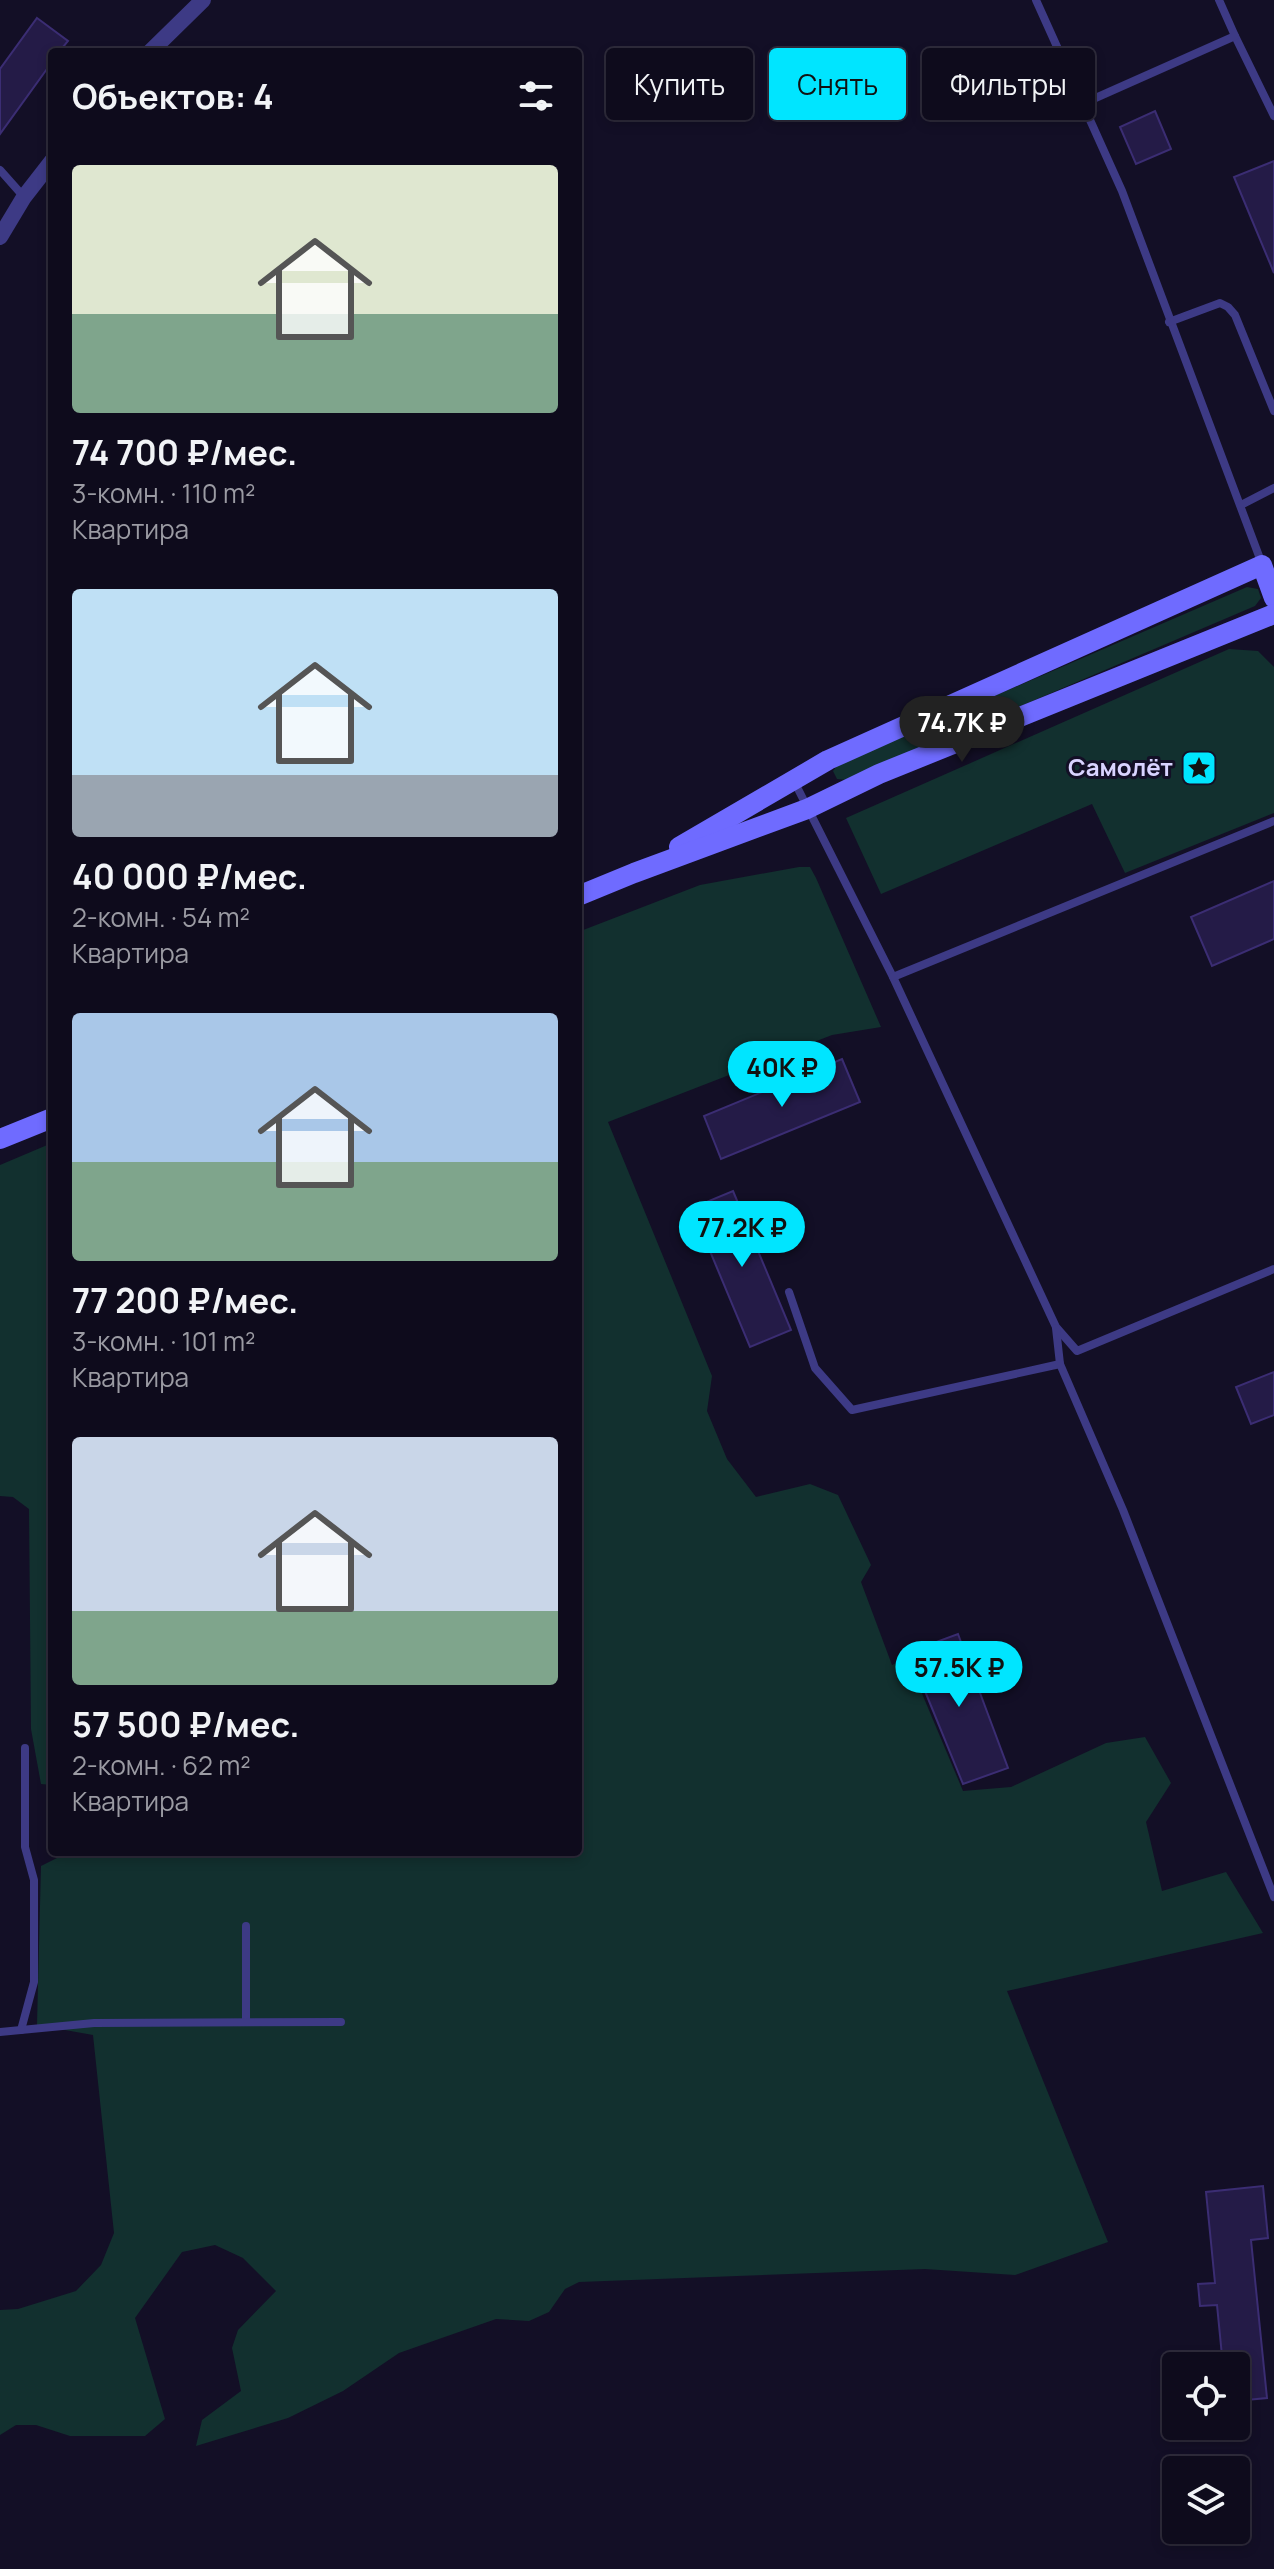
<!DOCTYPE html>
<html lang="ru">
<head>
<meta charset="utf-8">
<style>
  body { margin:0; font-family:Manrope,sans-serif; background:#1c1929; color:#f1f3f6; height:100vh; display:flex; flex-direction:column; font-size:30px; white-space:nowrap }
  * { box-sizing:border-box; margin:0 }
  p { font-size:26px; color:#9b9ba3 }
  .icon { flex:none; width:44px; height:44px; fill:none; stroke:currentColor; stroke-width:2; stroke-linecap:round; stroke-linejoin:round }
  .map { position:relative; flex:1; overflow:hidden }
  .side { position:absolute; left:48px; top:48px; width:534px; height:1808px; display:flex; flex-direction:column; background:#0e0b1c; border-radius:8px; box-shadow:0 4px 12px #0003,0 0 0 2px #2e2b3b }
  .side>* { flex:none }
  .hud { position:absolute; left:606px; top:48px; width:548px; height:72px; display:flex; gap:16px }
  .controls { position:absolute; left:1162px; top:2352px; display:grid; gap:16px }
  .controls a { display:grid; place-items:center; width:88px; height:88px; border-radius:8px; background:#0e0b1c; box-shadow:0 4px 12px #0003,0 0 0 2px #2e2b3b; font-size:40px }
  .price { position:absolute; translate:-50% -68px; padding:0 18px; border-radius:28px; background:#00e5ff; color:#111; font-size:26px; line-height:52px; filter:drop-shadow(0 2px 4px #0008) }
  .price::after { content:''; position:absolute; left:50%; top:48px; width:24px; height:18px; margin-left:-12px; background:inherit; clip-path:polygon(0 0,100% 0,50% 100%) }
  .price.current { background:#222; color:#fff }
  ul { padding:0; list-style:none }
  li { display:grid; align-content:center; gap:16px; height:424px; padding:0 24px }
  li span { display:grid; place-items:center; height:248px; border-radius:8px; color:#555 }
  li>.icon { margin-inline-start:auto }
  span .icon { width:144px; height:144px; fill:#fffc; stroke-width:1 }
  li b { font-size:34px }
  h2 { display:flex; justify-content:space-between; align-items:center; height:96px; padding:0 24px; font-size:34px }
  .chip { padding:0 28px; border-radius:8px; background:#0e0b1c; box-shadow:0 4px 12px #0003,0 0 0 2px #2e2b3b; font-size:28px; line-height:72px }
  .chip.current { background:#00e5ff; color:#111 }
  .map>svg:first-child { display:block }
  .green { fill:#12302f }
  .building { fill:#241b47; stroke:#3b2d73; stroke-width:2 }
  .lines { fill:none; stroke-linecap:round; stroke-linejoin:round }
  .lane { stroke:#3d3a85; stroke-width:8 }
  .street { stroke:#3d3a85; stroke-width:16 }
  .secondary { stroke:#6f6bff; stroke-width:20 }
  .labels { text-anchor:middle; stroke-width:6; stroke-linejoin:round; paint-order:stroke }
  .poi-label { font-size:24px; font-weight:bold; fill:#d9d4ff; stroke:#130f26; text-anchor:end }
</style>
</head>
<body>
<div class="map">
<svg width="1274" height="2569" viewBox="0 0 1274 2569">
  <rect width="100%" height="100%" fill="#130f26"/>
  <g class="green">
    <polygon points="1247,587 1258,589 1261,598 1255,606 847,780 837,779 833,771 839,763"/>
    <polygon points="1229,649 1258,651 1274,667 1274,813 1125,873 1092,804 881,894 846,818"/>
    <polygon points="799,867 810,867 816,878 881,1027 832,1035 608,1122 712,1376 707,1411 727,1459 756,1497 810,1484 838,1495 871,1565 861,1582 892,1665 907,1658 963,1791 1011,1787 1106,1743 1145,1737 1171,1783 1146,1822 1162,1891 1226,1872 1263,1933 1007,1991 1108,2242 1015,2275 925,2269 579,2282 565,2289 549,2312 529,2321 496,2319 399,2353 343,2391 288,2418 196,2446 202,2420 241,2391 232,2348 238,2330 276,2291 243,2258 215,2245 182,2252 135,2318 165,2419 145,2436 70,2436 36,2425 16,2425 0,2435 0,2310 18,2309 76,2291 101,2265 114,2233 93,2035 37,2025 41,1866 69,1852 578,1852 578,932 700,885"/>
    <polygon points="52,1143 52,1785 41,1784 31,1729 29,1509 13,1497 0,1496 0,1165"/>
  </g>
  <g class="building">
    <polygon points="37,18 68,41 59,52 52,52 52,62 0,134 0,69"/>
    <polygon points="1155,111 1171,149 1136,164 1120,127"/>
    <polygon points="1274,161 1274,273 1234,177"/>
    <polygon points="1274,881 1274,939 1212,966 1191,917"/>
    <polygon points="842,1059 860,1102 721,1159 704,1116"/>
    <polygon points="733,1191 791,1330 750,1347 692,1208"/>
    <polygon points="1274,1372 1274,1415 1251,1424 1236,1387"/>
    <polygon points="958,1634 1008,1768 963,1784 909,1652"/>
    <polygon points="1263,2186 1268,2238 1251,2240 1267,2398 1236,2401 1236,2366 1223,2366 1217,2305 1200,2306 1198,2284 1215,2283 1206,2192"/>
  </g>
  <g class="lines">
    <g class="lane">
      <polyline points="1036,0 1122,191 1262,564"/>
      <polyline points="1235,36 1274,116"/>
      <polyline points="1082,104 1235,36 1219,0"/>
      <polyline points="0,170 24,197"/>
      <polyline points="1169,322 1220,303 1228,307 1235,315 1274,411"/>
      <polyline points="1241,505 1274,488"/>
      <polyline points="794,781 893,977 1056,1327 1077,1351 1274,1269"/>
      <polyline points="893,977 1274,821"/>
      <polyline points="789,1292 815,1368 852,1410 1060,1364"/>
      <polyline points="1056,1328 1060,1364 1123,1510 1274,1897"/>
      <polyline points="246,1926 246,2022"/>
      <polyline points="21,2030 34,1982 34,1880 25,1847 25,1748"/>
      <polyline points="0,2032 94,2023 341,2022"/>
    </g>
    <g class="street">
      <polyline points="150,52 203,0"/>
      <polyline points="0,237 24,197 52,161"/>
    </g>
    <g class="secondary">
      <polyline points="679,847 828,760 1262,565 1274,598"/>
      <polyline points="578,896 634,873 807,809 879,774 1274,614"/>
      <polyline points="0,1139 52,1118"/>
    </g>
  </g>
  <defs>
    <symbol id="sight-square" viewBox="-11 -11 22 22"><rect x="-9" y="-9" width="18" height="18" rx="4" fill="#00e5ff" stroke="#130f26"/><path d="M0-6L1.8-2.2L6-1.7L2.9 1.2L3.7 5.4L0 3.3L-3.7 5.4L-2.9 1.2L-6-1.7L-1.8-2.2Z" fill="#111"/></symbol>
  </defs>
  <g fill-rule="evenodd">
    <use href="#sight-square" x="1179" y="748" width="40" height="40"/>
  </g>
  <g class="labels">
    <g class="poi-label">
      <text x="1173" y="776">Самолёт</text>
    </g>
  </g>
</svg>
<div class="controls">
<a><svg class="icon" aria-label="locate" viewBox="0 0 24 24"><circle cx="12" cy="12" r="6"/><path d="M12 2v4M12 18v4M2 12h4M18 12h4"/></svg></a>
<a><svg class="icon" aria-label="layers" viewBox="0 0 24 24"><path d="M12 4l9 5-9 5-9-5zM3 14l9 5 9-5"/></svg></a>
</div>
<b class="price current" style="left:962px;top:764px">74.7K ₽</b>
<b class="price" style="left:782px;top:1109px">40K ₽</b>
<b class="price" style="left:742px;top:1269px">77.2K ₽</b>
<b class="price" style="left:959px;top:1709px">57.5K ₽</b>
<div class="hud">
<a class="chip">Купить</a>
<a class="chip current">Снять</a>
<a class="chip">Фильтры</a>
</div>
<section class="side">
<h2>Объектов: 4<svg class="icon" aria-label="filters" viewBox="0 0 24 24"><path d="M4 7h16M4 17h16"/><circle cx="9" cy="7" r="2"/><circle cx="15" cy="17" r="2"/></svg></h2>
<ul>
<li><span style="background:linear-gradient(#dfe7d0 60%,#7fa58c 0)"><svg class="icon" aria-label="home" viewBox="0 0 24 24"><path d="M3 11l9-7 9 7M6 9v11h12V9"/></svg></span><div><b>74 700 ₽/мес.</b><p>3-комн. · 110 m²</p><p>Квартира</p></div></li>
<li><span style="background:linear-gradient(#bfe0f5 75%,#9aa5b1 0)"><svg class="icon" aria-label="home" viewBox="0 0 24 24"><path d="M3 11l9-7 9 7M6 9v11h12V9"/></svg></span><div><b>40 000 ₽/мес.</b><p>2-комн. · 54 m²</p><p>Квартира</p></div></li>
<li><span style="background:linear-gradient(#a9c7e8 60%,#7fa58c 0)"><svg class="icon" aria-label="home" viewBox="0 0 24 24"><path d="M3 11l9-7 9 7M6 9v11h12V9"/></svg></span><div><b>77 200 ₽/мес.</b><p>3-комн. · 101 m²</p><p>Квартира</p></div></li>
<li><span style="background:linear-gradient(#c9d6e8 70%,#7fa58c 0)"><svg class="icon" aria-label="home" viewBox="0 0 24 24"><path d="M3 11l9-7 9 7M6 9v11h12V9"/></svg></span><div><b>57 500 ₽/мес.</b><p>2-комн. · 62 m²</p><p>Квартира</p></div></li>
</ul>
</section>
</div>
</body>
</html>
